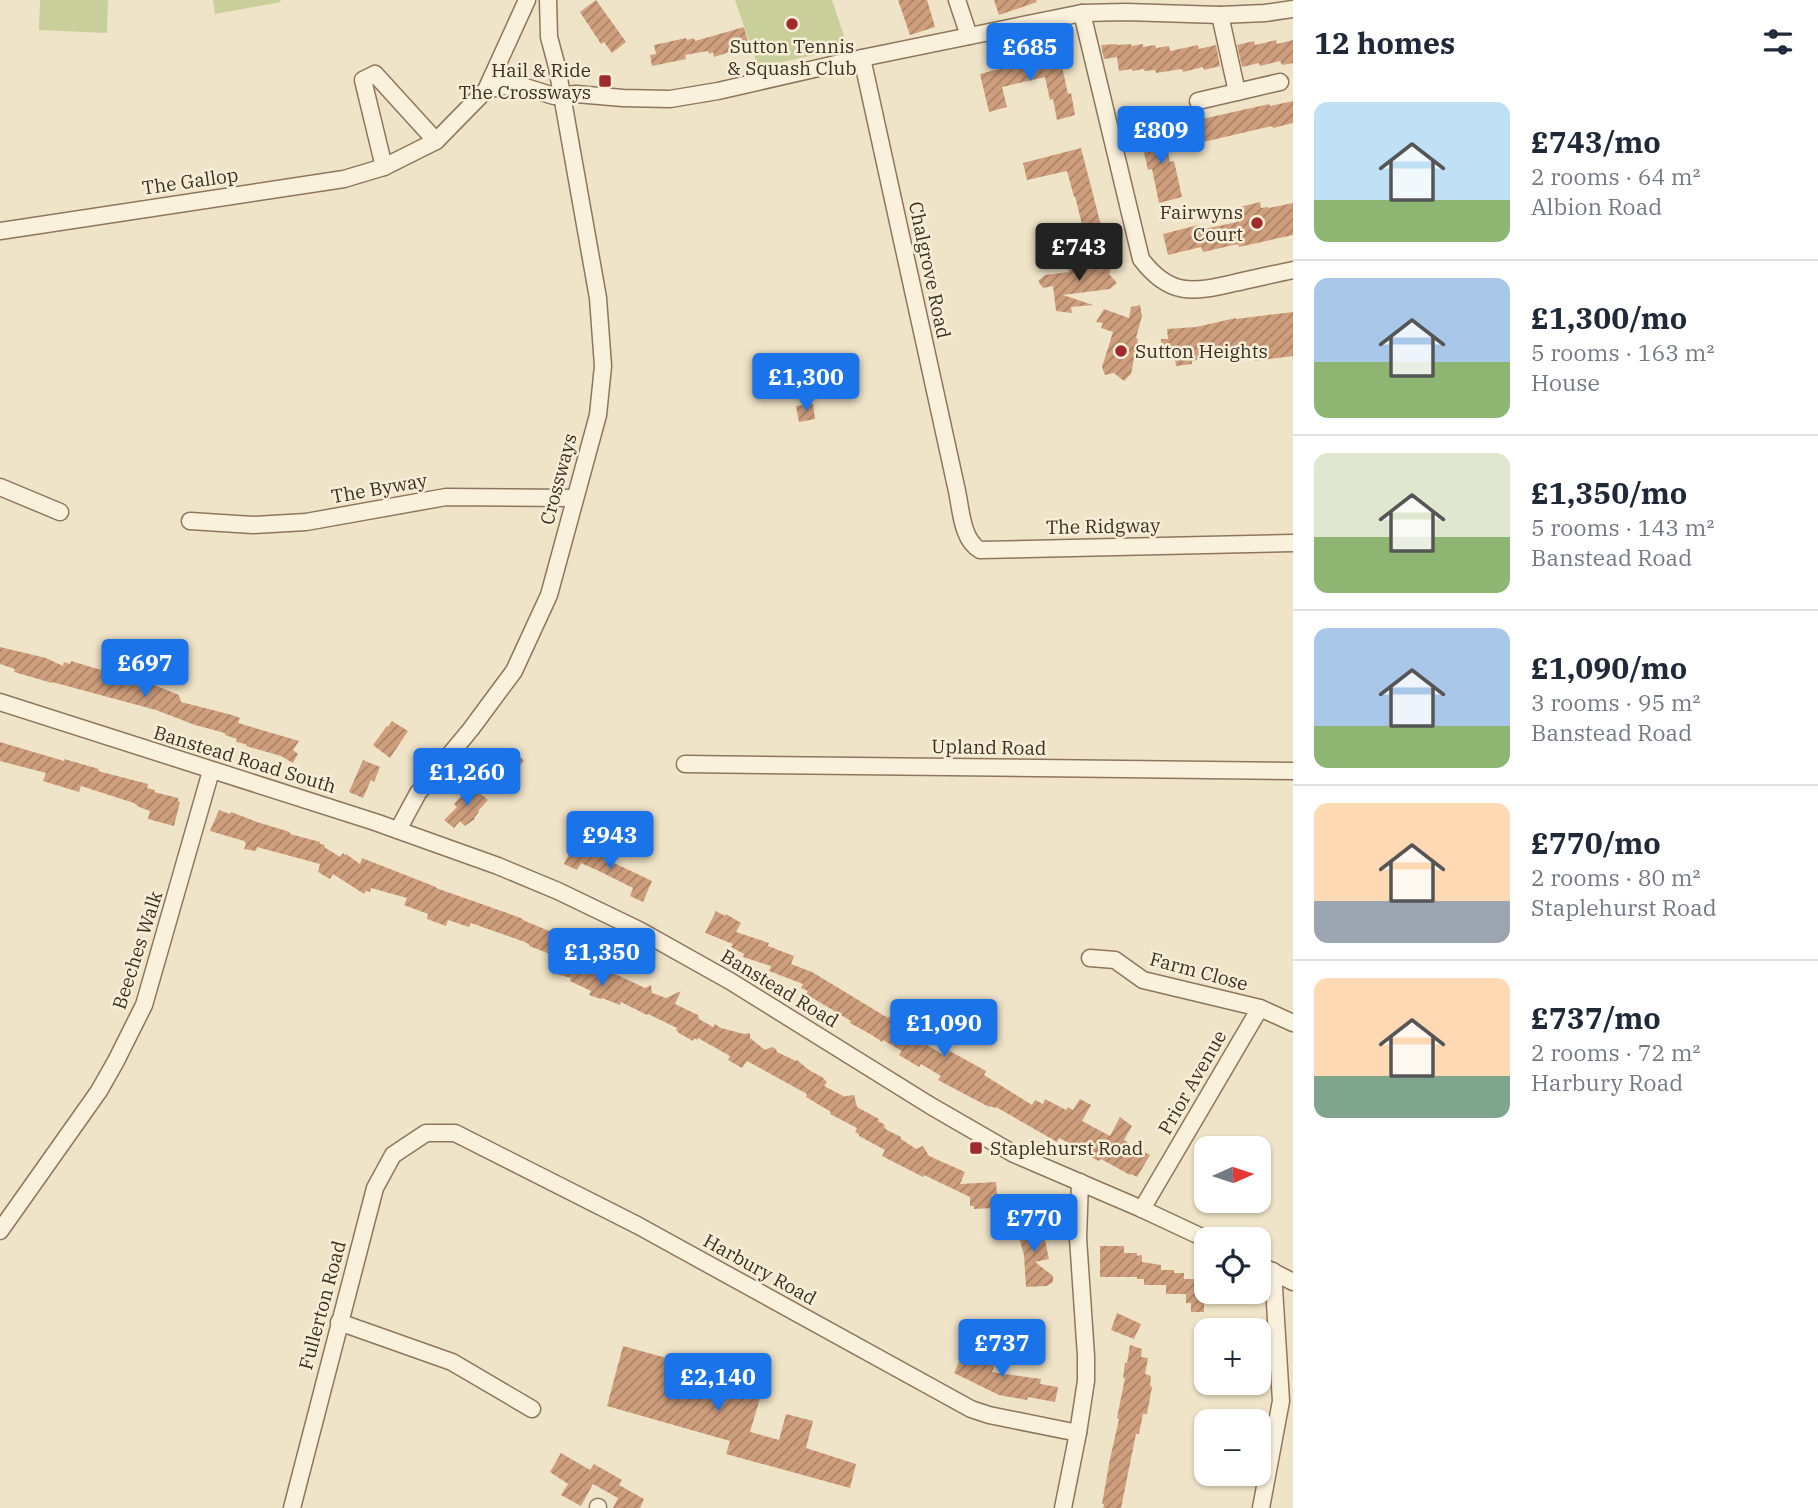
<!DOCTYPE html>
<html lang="en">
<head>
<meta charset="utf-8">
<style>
  body { margin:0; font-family:"IBM Plex Serif",serif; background:#f2f2f3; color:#1f2937; height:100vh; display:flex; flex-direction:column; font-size:26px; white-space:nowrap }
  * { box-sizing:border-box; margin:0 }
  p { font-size:23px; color:#747a83 }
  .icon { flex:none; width:38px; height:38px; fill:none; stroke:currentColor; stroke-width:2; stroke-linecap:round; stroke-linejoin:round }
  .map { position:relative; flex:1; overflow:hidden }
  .drawer { display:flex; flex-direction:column; background:#fff; width:525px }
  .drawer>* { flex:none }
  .needle { width:46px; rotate:87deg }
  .buttons { position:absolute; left:1194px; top:1136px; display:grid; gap:14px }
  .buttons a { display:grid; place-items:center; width:77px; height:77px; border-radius:14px; background:#fff; box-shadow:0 2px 5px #0004; font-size:35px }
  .price { position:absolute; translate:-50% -60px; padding:0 16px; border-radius:7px; background:#1a73e8; color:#fff; font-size:23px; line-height:46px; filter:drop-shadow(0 2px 4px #0008) }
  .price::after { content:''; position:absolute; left:50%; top:42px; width:21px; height:16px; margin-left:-10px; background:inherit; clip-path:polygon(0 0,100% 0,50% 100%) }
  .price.current { background:#222; color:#fff }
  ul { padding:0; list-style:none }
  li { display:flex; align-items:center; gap:21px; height:175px; padding:0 21px }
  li+li { border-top:2px solid #e0e1e3 }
  li span { display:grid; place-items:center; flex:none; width:196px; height:140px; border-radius:14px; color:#555 }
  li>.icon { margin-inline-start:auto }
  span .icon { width:84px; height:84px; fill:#fffc; stroke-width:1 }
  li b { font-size:30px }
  h2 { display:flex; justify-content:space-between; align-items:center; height:84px; padding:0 21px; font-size:30px }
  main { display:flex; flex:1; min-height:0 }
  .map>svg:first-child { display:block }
  .green { fill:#c9cf9b }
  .building { fill:url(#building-hatch) }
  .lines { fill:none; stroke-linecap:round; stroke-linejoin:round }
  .minor-casing { stroke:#8d765c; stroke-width:19 }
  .minor { stroke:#faf1dc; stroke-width:16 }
  .poi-dot { fill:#9e2a2b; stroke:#f7eed8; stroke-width:2.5 }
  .labels { text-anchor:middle; stroke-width:5; stroke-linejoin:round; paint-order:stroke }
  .poi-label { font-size:19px; fill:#3d2e20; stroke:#f7eed8; text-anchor:end }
  .street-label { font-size:19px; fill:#3d2e20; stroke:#f7eed8 }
</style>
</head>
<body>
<main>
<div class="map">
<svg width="1293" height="1508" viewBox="0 0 1293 1508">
  <defs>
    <pattern id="building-hatch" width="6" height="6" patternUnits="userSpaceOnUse" patternTransform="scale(1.75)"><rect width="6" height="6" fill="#cf9f7d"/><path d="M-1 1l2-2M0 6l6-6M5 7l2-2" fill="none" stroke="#a98266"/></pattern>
  </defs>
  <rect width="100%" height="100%" fill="#f0e4c8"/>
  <g class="green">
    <polygon points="40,0 108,0 107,33 39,30"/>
    <polygon points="213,0 280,0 281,2 215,14"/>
    <polygon points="735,0 832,0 848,48 758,67"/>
  </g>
  <g class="building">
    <polygon points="596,0 626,42 612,53 604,42 601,44 580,12"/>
    <polygon points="898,0 927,0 935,27 910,35"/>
    <polygon points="994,0 1036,0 1037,2 999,15"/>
    <polygon points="744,27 748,42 735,46 736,50 714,57 713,52 709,54 708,51 685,55 686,59 652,66 650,55 656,54 654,45 686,38 687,40 694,38 695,41"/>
    <polygon points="1276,40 1277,44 1293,40 1293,63 1282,65 1280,61 1260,66 1259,63 1242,67 1237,45 1254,41 1255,45"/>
    <polygon points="1117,44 1117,45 1131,44 1131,46 1143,44 1143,47 1155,45 1156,48 1169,46 1170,51 1198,45 1199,49 1216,45 1220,66 1204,70 1203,67 1183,72 1182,69 1156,73 1155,70 1144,71 1144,69 1132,71 1132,69 1119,71 1117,57 1104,59 1101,45"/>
    <polygon points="1059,53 1068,94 1071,93 1075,115 1057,120 1053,99 1050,100 1045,77 1002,87 1007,107 989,112 980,74"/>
    <polygon points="1293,101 1293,123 1273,128 1272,126 1199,143 1193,121 1269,104 1270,106"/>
    <polygon points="1163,130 1170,162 1174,161 1182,197 1159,203 1152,169 1148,170 1140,135"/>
    <polygon points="1081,148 1103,233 1085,237 1075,196 1074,197 1067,171 1027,180 1023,163"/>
    <polygon points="1260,202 1261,208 1268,207 1269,208 1293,203 1293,235 1239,247 1238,244 1203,252 1201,247 1168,255 1163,234 1198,225 1200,230 1237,222 1235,214 1241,213 1240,207"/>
    <polygon points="1106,260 1113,264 1109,274 1117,283 1110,289 1063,295 1093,305 1071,307 1072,313 1056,311 1053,286 1043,288 1038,281 1045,275 1069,272 1068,267"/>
    <polygon points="1140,305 1142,316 1136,338 1138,339 1131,374 1124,381 1114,373 1105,375 1102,367 1113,332 1101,328 1103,323 1096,322 1104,309 1129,318 1131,307"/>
    <polygon points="1293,312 1293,356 1254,361 1253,352 1223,359 1222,353 1192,361 1192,364 1176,366 1174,354 1163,356 1161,339 1168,339 1167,329 1196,327 1236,318 1236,319"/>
    <polygon points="813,404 815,419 799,422 796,406"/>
    <polygon points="0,647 46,658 63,666 64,662 70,664 71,661 101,670 102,667 113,670 112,673 134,679 140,675 146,676 149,683 179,695 181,702 232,715 240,718 238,723 299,741 293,750 298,754 293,763 281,756 246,746 246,744 236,742 237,739 225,735 225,733 195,725 156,710 52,682 52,683 14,672 15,669 0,664"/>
    <polygon points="392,721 408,731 390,758 373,745 387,726 388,727"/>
    <polygon points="0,742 64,761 64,759 99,769 98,771 148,784 147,788 155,790 154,792 178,798 178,801 180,802 174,826 148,819 150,811 139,807 134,803 81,786 79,792 43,781 46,773 0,761"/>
    <polygon points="513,749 524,761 500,785 488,773 494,768 491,765 504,753 506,755"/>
    <polygon points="363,760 380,767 374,782 371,780 363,798 349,792"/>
    <polygon points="471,786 488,800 478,811 479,812 474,818 475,819 465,826 460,821 454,828 444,820 457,807 454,804"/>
    <polygon points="219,810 230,814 231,812 257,822 290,832 290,834 320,842 320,844 325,845 324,847 340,857 343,853 345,855 346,854 360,864 362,858 436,887 436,888 521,918 525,921 559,935 557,940 573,947 572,948 600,960 598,966 645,988 651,985 652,993 666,998 681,991 675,1004 698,1015 699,1019 713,1027 715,1024 721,1028 744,1034 750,1033 750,1038 765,1050 772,1047 776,1049 777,1052 796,1061 797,1060 809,1070 822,1077 827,1082 824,1086 845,1097 846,1096 854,1095 857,1107 879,1119 878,1121 885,1125 884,1127 887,1130 901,1137 901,1139 916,1149 923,1146 929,1156 965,1172 960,1184 996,1182 997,1195 992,1195 992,1208 974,1209 974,1206 970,1206 970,1197 924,1175 923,1177 882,1156 885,1150 859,1136 859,1134 855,1132 857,1128 830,1114 831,1112 806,1097 807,1094 747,1061 742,1068 728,1060 730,1056 698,1038 697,1040 694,1038 693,1041 679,1033 676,1030 677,1028 648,1014 647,1015 621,1002 620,1005 602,998 601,999 589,995 591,991 570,981 571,978 557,974 560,967 548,961 550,954 529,946 529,944 522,941 471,923 469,927 448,920 446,926 427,919 428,914 404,905 407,898 371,888 370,892 366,891 364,894 333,874 330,879 318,872 320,864 257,847 256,851 244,849 246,844 244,841 210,831"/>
    <polygon points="574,844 652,881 643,902 630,896 633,888 601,872 581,863 577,870 564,864"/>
    <polygon points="716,911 725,916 726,914 741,923 736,932 769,943 768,946 794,956 791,964 812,972 888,1018 890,1016 908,1026 907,1030 923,1040 922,1042 945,1056 948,1050 986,1071 984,1075 1032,1105 1035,1100 1043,1104 1045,1099 1066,1110 1068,1107 1073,1110 1080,1099 1091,1105 1082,1121 1110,1136 1120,1117 1132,1126 1124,1140 1129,1143 1128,1144 1150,1155 1137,1177 1131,1174 1130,1175 1101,1159 1099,1161 1078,1151 1077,1147 1059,1138 1057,1142 996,1107 995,1108 990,1106 989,1107 938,1080 941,1076 921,1064 919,1067 899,1055 902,1051 883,1040 882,1042 872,1035 850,1023 851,1021 806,994 808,991 801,988 803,984 769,971 771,966 743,957 744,954 731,947 733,944 705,933"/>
    <polygon points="1037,1221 1038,1222 1041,1221 1049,1259 1035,1262 1053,1276 1053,1282 1047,1286 1026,1287 1024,1255 1016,1227"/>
    <polygon points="1100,1246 1124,1246 1124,1253 1137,1253 1137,1256 1142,1255 1142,1262 1161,1265 1161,1270 1174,1270 1174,1273 1184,1273 1184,1279 1204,1279 1204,1312 1191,1312 1191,1303 1186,1303 1186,1294 1166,1294 1166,1285 1144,1285 1144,1279 1137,1279 1137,1277 1100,1277"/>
    <polygon points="1117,1313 1141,1324 1134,1339 1111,1330"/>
    <polygon points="1130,1345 1142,1349 1141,1357 1148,1358 1145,1374 1151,1376 1150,1386 1152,1387 1147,1414 1143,1414 1139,1434 1136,1434 1121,1508 1103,1508 1104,1504 1102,1504 1110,1459 1119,1419 1117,1418 1125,1378 1123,1378 1125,1363 1127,1363"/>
    <polygon points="623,1346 703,1368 706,1359 716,1362 714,1371 728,1376 728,1378 755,1385 753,1393 761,1395 750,1432 779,1440 786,1414 813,1421 806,1448 856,1464 850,1488 726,1454 730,1441 607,1406"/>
    <polygon points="970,1346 989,1355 986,1360 995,1364 992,1372 1041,1379 1040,1384 1058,1387 1055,1402 1028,1397 1027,1400 999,1395 954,1373 963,1354 965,1355"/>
    <polygon points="561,1453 590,1470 594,1464 622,1480 619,1485 644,1499 640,1508 613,1508 618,1498 593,1484 581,1506 561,1495 568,1484 550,1472"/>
  </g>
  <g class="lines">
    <defs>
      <g id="minor">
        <polyline points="957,0 969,36"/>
        <path d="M1082,13L1141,259C1169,296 1192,293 1234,283C1253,279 1273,274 1293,270"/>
        <polyline points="1220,15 1237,92 1280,82"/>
        <path d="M862,58L957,491C961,510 962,540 980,550L1293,543"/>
        <polyline points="486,90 509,85 519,85 554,96 576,94 623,98 670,99 718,91 862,58 1082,13 1126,12 1220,15 1265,13 1293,9"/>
        <polyline points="1198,101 1237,92"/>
        <polyline points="384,167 363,80 375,74 436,141"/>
        <polyline points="0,231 344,179 384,167 436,141 486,90 527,0"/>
        <polyline points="0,487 60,512"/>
        <polyline points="190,521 253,525 306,522 446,497 574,498"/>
        <polyline points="0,702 375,822 498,866 558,891 639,930 730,981 931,1106 1014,1154 1142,1209 1206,1239"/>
        <polyline points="685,764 1293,771"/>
        <polyline points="398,830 418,793 471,729 514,671 549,595 598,415 603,366 598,298 557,67 549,37 548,0"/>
        <polyline points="1090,958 1115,960 1143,980 1260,1008"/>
        <polyline points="1142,1209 1260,1008 1293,1023"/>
        <polyline points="0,1231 99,1091 116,1061 144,1005 211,771"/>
        <polyline points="1258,1264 1293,1282"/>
        <polyline points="339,1322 452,1362 532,1409"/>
        <polyline points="292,1508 375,1188 393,1155 426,1133 455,1133 637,1225 971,1409 989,1415 1078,1433"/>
        <polyline points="598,1508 598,1507"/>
        <polyline points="1063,1508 1078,1433 1086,1381 1086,1356 1078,1238 1080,1182"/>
        <polyline points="1261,1508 1281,1401 1273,1271"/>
      </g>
    </defs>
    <use href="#minor" class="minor-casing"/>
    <use href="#minor" class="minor"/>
  </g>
  <g class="poi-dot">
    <circle cx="792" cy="24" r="7"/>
    <rect x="598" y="74" width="14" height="14" rx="3.5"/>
    <circle cx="1257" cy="223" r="7"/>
    <circle cx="1121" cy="351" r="7"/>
    <rect x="969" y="1141" width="14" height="14" rx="3.5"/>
  </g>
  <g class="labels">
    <g class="poi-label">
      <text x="792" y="53" text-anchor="middle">Sutton Tennis<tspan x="792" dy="22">&amp; Squash Club</tspan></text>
      <text x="591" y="77">Hail &amp; Ride<tspan x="591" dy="22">The Crossways</tspan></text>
      <text x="1243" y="219">Fairwyns<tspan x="1243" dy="22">Court</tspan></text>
      <text x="1135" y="358" text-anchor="start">Sutton Heights</text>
      <text x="990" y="1155" text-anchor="start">Staplehurst Road</text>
    </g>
    <g class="street-label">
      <text transform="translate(190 181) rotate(-8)" y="7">The Gallop</text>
      <text transform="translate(930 270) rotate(78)" y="7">Chalgrove Road</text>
      <text transform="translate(558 479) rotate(-75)" y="7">Crossways</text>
      <text transform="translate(379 488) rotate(-10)" y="7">The Byway</text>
      <text transform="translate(1103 526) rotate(-1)" y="7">The Ridgway</text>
      <text transform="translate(989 747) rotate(1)" y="7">Upland Road</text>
      <text transform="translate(245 759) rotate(17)" y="7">Banstead Road South</text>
      <text transform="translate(137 950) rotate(-72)" y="7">Beeches Walk</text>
      <text transform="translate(1199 971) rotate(15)" y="7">Farm Close</text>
      <text transform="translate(780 988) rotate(31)" y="7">Banstead Road</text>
      <text transform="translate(1192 1082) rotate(-60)" y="7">Prior Avenue</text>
      <text transform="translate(760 1269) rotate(29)" y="7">Harbury Road</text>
      <text transform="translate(322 1305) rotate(-75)" y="7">Fullerton Road</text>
    </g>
  </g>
</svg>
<div class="buttons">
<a><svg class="needle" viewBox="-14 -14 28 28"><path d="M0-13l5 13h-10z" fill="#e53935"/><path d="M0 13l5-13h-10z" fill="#747a83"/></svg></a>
<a><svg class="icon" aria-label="locate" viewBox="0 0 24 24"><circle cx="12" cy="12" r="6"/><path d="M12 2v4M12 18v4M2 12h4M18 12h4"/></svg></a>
<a>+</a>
<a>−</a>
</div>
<b class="price" style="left:1030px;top:83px">£685</b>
<b class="price" style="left:1161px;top:166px">£809</b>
<b class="price current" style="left:1079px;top:283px">£743</b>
<b class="price" style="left:806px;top:413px">£1,300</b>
<b class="price" style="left:145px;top:699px">£697</b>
<b class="price" style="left:467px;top:808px">£1,260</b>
<b class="price" style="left:610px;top:871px">£943</b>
<b class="price" style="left:602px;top:988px">£1,350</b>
<b class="price" style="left:944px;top:1059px">£1,090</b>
<b class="price" style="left:1034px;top:1254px">£770</b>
<b class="price" style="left:1002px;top:1379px">£737</b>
<b class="price" style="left:718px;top:1413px">£2,140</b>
</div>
<section class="drawer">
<h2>12 homes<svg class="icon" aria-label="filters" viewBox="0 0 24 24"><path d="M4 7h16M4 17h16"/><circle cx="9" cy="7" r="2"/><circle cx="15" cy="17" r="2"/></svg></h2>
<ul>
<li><span style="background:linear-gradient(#bfe0f5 70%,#8fb573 0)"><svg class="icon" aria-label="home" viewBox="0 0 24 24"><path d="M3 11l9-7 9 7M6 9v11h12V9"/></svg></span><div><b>£743/mo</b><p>2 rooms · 64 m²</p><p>Albion Road</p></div></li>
<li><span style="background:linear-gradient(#a9c7e8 60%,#8fb573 0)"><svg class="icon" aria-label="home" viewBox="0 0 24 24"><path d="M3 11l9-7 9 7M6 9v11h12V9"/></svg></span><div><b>£1,300/mo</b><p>5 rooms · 163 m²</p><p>House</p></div></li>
<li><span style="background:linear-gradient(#dfe7d0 60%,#8fb573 0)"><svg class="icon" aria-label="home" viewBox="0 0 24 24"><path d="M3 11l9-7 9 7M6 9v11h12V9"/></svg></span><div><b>£1,350/mo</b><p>5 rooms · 143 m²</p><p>Banstead Road</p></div></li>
<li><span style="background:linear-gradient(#a9c7e8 70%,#8fb573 0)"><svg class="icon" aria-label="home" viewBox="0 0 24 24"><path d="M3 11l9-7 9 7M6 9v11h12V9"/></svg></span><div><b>£1,090/mo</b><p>3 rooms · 95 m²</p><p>Banstead Road</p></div></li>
<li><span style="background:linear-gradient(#ffd9b3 70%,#9aa5b1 0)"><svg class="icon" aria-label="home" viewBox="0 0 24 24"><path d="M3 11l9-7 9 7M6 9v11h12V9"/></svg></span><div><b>£770/mo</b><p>2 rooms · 80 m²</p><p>Staplehurst Road</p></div></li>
<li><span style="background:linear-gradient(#ffd9b3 70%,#7fa58c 0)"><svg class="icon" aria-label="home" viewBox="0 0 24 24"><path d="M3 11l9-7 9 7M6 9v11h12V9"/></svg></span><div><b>£737/mo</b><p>2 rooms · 72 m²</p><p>Harbury Road</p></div></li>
</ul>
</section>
</main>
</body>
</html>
